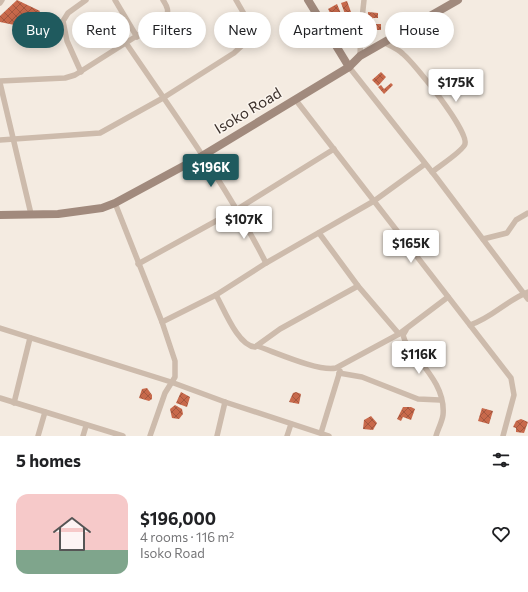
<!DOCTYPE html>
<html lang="en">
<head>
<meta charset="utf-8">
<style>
  body { margin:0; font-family:Commissioner,sans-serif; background:#f6f6f6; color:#202124; height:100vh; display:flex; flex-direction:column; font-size:15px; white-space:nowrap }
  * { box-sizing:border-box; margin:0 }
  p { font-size:13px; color:#757577 }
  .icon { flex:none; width:22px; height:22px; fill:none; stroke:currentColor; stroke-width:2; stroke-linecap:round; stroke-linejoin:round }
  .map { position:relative; height:436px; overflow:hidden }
  .details { display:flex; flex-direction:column; background:#fff; flex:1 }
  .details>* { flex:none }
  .top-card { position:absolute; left:12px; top:12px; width:504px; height:36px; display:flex; gap:8px }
  .price { position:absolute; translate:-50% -34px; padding:0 9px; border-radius:4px; background:#fff; color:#222; font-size:13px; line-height:26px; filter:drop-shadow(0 1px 2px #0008) }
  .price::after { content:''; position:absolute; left:50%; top:24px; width:12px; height:9px; margin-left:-6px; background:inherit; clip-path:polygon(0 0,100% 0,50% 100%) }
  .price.on { background:#1f5a5e; color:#fff }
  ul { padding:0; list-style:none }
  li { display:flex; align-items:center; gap:12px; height:100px; padding:0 16px }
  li+li { border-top:1px solid #e0e0e0 }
  li span { display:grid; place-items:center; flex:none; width:112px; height:80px; border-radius:12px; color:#555 }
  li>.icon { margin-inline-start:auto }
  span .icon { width:48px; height:48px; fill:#fffc; stroke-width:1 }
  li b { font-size:17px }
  h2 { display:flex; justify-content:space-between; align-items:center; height:48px; padding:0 16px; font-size:17px }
  .tag { padding:0 14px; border-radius:18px; background:#fff; box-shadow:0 2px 10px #0003; font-size:14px; line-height:36px }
  .tag.on { background:#1f5a5e; color:#fff }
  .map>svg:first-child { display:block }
  .building { fill:url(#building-cross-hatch) }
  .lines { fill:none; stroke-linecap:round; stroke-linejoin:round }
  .street { stroke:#cdbbac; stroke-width:5.5 }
  .secondary { stroke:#a18a7d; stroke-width:8 }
  .labels { text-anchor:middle; stroke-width:3; stroke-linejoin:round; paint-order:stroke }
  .street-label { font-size:15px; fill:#3b302b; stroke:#fbf5ee }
</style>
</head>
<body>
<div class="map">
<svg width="528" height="436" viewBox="0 0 528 436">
  <defs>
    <pattern id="building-cross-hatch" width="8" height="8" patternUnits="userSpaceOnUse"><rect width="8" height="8" fill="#c8694b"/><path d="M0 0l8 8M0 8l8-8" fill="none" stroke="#a4573f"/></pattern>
  </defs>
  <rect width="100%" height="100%" fill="#f4ebe1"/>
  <g class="building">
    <polygon points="17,0 40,11 29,28 0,22 0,16"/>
    <polygon points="347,1 351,12 345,14 341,3"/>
    <polygon points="337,4 342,16 334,20 328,9"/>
    <polygon points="368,12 378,13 378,18 373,18 373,24 381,24 381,30 368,30"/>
    <polygon points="345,17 346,20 341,23 344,29 350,26 354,33 345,38 336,22"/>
    <polygon points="381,72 386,77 378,86 372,80"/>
    <polygon points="391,83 393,85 384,94 378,87 381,85 384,89"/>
    <polygon points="147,388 152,395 152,399 149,401 139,398 142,389"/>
    <polygon points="181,392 190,397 187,407 176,403"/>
    <polygon points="296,392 301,394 299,404 289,402 293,393"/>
    <polygon points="175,405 182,409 183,414 179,419 172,418 170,409"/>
    <polygon points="403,407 411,407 415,409 411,420 403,417 401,421 397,419"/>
    <polygon points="482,408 493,411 489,424 478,421"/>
    <polygon points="371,416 377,423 373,430 363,429 364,420"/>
    <polygon points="521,419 528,422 524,433 516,432 516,428 513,427 516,421"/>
  </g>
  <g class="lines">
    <g class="street">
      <polyline points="115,0 137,37"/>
      <polyline points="0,3 2,0"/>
      <path d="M126,43C175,115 227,186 266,263"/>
      <path d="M385,43C391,46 398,49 403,54C415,64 469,131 465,144C463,151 438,167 432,172"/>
      <polyline points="360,56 361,28 364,0"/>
      <polyline points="349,67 436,177 528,299"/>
      <polyline points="81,72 67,41 63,21 68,13 86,0"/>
      <path d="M0,81L65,78L75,75L165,18C170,12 167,6 163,0"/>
      <polyline points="0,83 31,214"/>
      <polyline points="295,99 511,378 514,395 503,436"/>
      <polyline points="0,140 100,133 163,98 234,53 248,40 251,32 251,26 236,0"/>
      <polyline points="115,203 162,322 175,361 175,377 165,393 150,436"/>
      <polyline points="319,233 358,286 399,334"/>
      <polyline points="483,239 507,233 516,220 528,213"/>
      <polyline points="138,264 236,210 334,149"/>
      <path d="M216,295C224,309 238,346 255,347L280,329L358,286"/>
      <polyline points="162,322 216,295 266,263 374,201 425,164"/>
      <path d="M470,325C492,318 507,300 528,292"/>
      <polyline points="0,328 171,382 225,402 329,436"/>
      <path d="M406,330L403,335L405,341C420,364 446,385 443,415C442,422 438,429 436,436"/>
      <path d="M257,346C275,352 319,372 336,368L399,334L448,297"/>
      <polyline points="339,373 362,377 418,399 440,400"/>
      <polyline points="0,398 123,436"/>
      <polyline points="14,403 30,338"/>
      <polyline points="321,433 340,371"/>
      <polyline points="38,436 45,412"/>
      <polyline points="83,436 86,426"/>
      <polyline points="217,436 225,402"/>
      <polyline points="287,436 291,424"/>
    </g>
    <g class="secondary">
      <polyline points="308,0 349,67"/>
      <polyline points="0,215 58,214 102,208 115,203 202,156 349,67 360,56 458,0"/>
    </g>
  </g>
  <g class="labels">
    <g class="street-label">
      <text transform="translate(248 111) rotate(-31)" y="5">Isoko Road</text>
    </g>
  </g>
</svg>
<b class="price" style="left:456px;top:103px">$175K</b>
<b class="price on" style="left:211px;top:188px">$196K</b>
<b class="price" style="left:244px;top:240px">$107K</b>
<b class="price" style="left:411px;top:264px">$165K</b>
<b class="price" style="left:419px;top:375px">$116K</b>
<div class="top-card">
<a class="tag on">Buy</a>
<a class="tag">Rent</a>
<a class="tag">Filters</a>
<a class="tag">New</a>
<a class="tag">Apartment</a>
<a class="tag">House</a>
</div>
</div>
<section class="details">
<h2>5 homes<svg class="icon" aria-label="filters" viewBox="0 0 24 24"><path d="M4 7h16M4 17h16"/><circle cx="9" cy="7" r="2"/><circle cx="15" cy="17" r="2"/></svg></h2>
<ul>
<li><span style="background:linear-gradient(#f6c9c9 70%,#7fa58c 0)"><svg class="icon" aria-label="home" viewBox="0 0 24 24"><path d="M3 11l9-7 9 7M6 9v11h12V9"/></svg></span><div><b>$196,000</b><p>4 rooms · 116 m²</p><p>Isoko Road</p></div><svg class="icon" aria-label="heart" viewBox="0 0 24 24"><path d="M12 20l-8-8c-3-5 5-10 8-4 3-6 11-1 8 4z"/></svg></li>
</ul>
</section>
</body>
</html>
